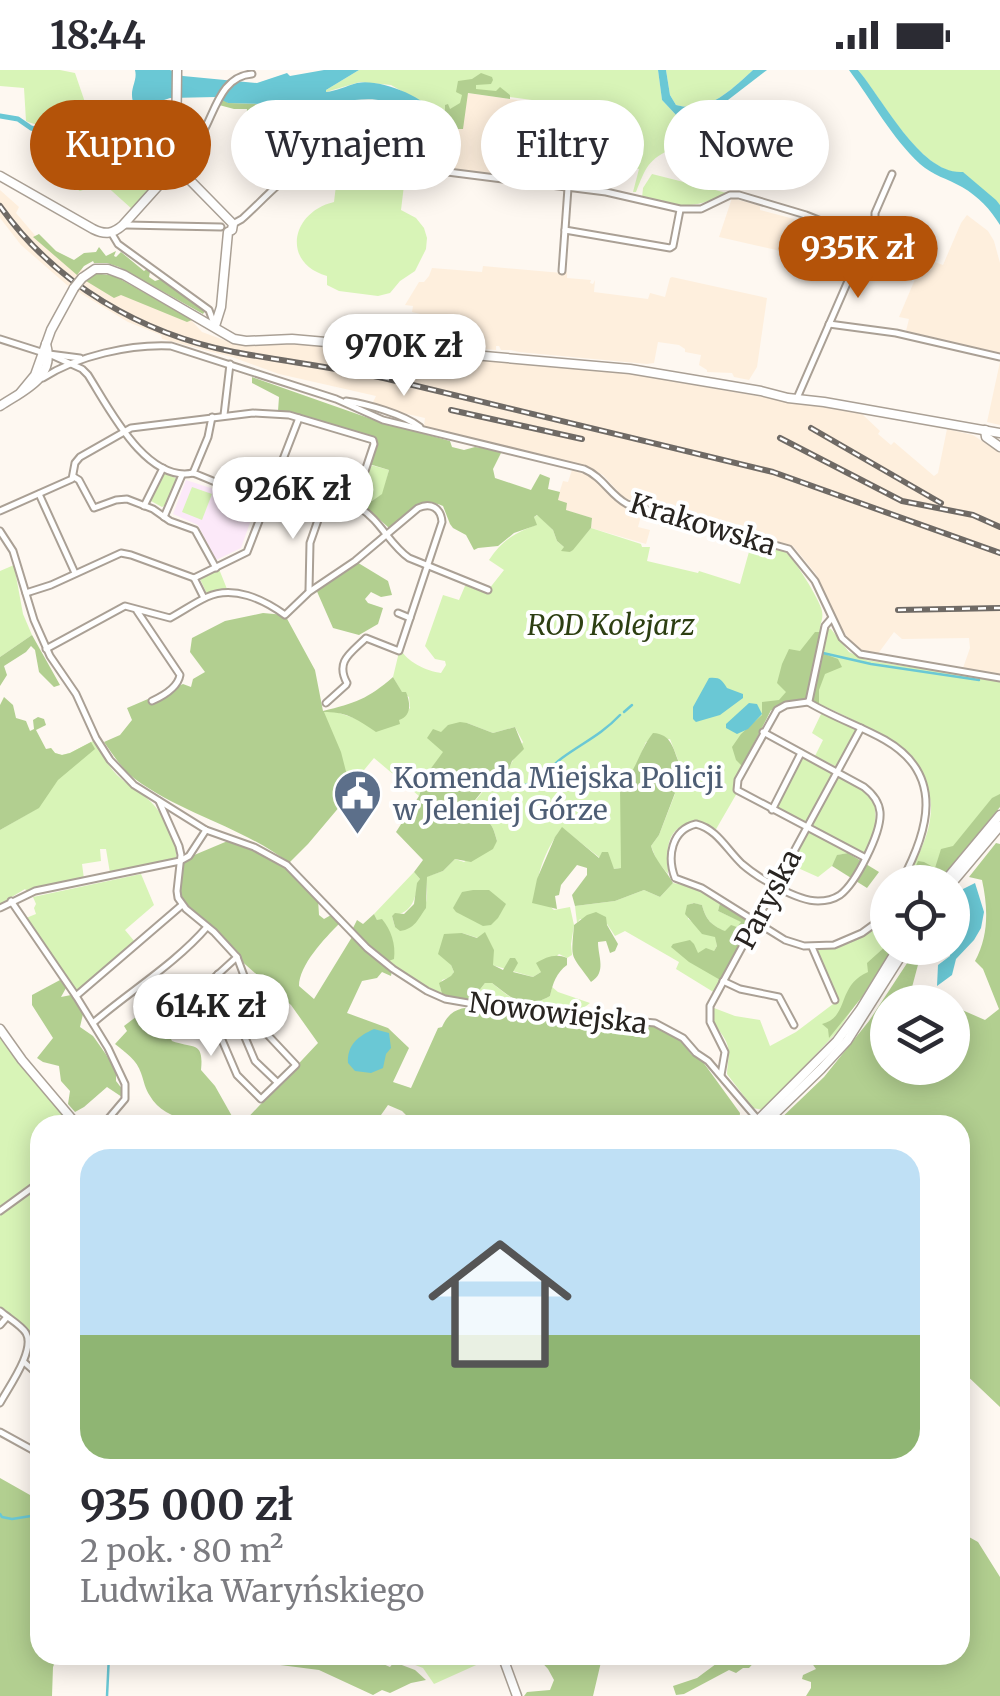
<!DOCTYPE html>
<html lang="pl">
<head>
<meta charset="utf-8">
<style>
  body { margin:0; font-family:Merriweather,serif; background:#f2f2f3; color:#2b2b33; height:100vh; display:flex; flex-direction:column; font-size:38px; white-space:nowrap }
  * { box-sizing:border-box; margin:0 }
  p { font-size:32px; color:#7c7c81 }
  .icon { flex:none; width:55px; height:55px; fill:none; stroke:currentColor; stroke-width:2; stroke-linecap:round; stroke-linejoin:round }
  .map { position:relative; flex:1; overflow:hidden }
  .panel { position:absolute; left:30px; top:1045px; width:940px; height:550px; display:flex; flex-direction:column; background:#fff; border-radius:30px; box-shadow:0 5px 25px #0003 }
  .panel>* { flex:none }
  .guide { position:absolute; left:30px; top:30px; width:940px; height:90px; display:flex; gap:20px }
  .buttons { position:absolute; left:870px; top:795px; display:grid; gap:20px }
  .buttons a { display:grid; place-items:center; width:100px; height:100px; border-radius:50%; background:#fff; box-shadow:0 5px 25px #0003; font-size:50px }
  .price { position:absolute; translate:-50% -85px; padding:0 22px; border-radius:35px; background:#fff; color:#222; font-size:32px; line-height:65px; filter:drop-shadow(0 2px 5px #0008) }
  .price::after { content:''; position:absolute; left:50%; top:60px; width:30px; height:22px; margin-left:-15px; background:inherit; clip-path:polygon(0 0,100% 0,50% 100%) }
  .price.active { background:#b45309; color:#fff }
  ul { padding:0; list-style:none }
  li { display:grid; align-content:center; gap:20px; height:530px; padding:0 50px }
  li+li { border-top:2px solid #e1e1e2 }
  li span { display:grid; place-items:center; height:310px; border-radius:30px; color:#555 }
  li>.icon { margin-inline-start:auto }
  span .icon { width:180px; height:180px; fill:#fffc; stroke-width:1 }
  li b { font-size:42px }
  .pill { padding:0 35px; border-radius:45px; background:#fff; box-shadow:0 5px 25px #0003; font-size:35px; line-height:90px }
  .pill.active { background:#b45309; color:#fff }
  .status { display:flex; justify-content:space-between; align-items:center; height:70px; padding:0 50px; background:#fff; direction:ltr }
  .status svg { height:28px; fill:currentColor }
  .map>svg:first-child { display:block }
  .built { fill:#feefdd }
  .education { fill:#fce9f9 }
  .green { fill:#d8f4b7 }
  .forest { fill:#b2cf90 }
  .water { fill:#6ac8d5 }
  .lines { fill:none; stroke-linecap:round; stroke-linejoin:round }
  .stream { stroke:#6ac8d5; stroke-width:2.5 }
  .canal { stroke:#6ac8d5; stroke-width:5 }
  .street-casing { stroke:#aaa095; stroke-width:9 }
  .secondary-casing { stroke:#aaa095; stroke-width:11 }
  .street { stroke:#fff; stroke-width:5 }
  .secondary { stroke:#fff; stroke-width:8 }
  .rail-casing { stroke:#6f6a65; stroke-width:6 }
  .rail { stroke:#fff; stroke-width:2.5; stroke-dasharray:8; stroke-linecap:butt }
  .secondary-bridge-casing { stroke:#aaa095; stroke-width:11; stroke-linecap:butt }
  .secondary-bridge { stroke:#fff; stroke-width:8 }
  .labels { text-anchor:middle; stroke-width:8; stroke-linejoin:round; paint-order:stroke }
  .street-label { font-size:28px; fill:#282420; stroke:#fff }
  .park-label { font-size:28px; font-style:italic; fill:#2d3f12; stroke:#fff }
  .service-label { font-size:28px; fill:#4e5e75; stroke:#fff; text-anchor:start }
</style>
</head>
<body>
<div class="status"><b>18:44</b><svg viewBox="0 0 49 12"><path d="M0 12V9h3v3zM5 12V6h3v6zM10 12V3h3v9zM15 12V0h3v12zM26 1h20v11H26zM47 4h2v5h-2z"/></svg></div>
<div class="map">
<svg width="1000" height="1626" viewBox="0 0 1000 1626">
  <rect width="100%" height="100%" fill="#fef8f1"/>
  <g class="built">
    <polygon points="467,23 553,35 549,64 552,65 550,86 547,86 544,112 422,96 428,54 445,56"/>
    <polygon points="0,120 19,137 16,143 39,170 60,185 74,192 89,206 190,249 202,262 235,274 246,276 298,274 618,302 862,344 880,361 878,364 891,375 894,372 934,406 938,403 947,359 973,365 1000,383 1000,604 963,598 970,578 969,568 902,569 894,562 877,585 858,579 850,571 835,548 816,504 793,476 624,428 603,405 589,397 424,356 425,348 376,337 373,332 376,326 279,304 232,287 162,269 161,265 128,252 67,215 21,175 0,148"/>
    <polygon points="732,128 760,136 760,140 794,149 785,182 719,167"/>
    <polygon points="967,145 988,161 994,171 1000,193 1000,283 906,261 909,249 899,247 924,188 943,195 961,153"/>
    <polygon points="483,196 562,203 564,201 567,202 567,208 591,210 590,213 593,214 595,210 594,222 648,229 650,223 665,227 670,208 672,207 767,228 757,297 749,310 734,307 732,303 707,302 707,300 699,295 701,285 685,282 685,279 679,275 658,272 654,293 647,294 519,282 511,280 501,280 499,276 496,276 496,280 421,274 425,245 412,242 413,236 405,235 419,212 424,212 429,206 432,198 482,202"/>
    <polygon points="1000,292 1000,355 987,352"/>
    <polygon points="572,400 588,405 597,410 622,436 642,442 638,457 650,460 646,474 591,458 592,448 565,440 557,430 563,411 568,412"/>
  </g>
  <polygon class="education" points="186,410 257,433 241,478 216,490 198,455 173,444"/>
  <g class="green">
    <path d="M0,0H60L75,3L90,47C76,54 40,59 26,51L24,18L0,16Z"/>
    <path d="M359,0H658L662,30L677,46L679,63L674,78C648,89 646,97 636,122H633L639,99L586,85L584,88L561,86L553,82L554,64L551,63L554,33L465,21L461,35L433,47L431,38L391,15L360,12L326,22V20Z"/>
    <path d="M666,0H753C731,20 708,44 676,35L670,25Z"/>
    <path d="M858,0H1000V135L964,103C921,105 883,30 858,0Z"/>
    <polygon points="171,38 170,95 132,139 103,113 80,121 34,95 52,64 86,60"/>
    <path d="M338,99L405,107L401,140L416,148L424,158L427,168L426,179L415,201L400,211L390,223L378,226L339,221L327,215V206C281,193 291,142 334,132Z"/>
    <path d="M652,104L727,123C691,141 679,136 642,128L643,118Z"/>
    <polygon points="367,394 389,400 383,424 372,431 356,426"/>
    <polygon points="164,403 178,409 168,434 162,437 151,431 150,425"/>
    <polygon points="192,417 212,424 202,450 182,442"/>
    <path d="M538,445L553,460L557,471L570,482L591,458L641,474L642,477H650L647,491L698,503L699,501L740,514L752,471C762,474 775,475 783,480C793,486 820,530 822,541C823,547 822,550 820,556L831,559L849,582L866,590L1000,611V729L933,812H904C918,787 937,754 929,723C926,713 919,696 913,687C901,672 830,637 810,631C799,628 782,633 774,641L771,640L733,715L737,723L715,761C696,747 672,752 668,777C667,785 668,795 668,804L657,791L651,776L659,765L675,724L659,709L680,695L670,669L646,672L631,707L622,798L614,799L562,758C548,775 537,801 536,824L554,840L570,837L574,855L571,874L572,885L567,888L559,884L541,902L533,907L492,895L478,868L462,863L451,895L454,902L451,907L442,910L440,917L442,924L419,914L386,892L377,850L374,844L414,802L420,809C414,828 415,842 392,846L395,857C424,848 430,839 426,807L443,801L455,789L464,792L497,771C493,756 491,750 475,745L471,736L498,703L505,705L523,672L515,657L493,663L467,653L426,705L419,726L374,688L350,717L323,642H336L360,650H398L410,638L409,627L402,623L393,607L400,578C406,592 427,601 441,603L446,595L445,591L435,589L425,576L443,525L459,530L465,516L475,513L489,519L504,500L489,490C502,470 515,463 536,455L534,447Z"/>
    <polygon points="14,495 23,544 32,565 0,587 0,501"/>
    <polygon points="219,499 227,519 207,524 200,509"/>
    <polygon points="822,642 857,659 837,697 815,686 823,670 812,663"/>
    <path d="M93,671C101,682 108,696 117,705C127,715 140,721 150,731C164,745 178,768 176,789L110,803L106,779H100L101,791L82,794L84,809L27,821L25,819L0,834V760L38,738L51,678L55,683L62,685L70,683Z"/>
    <polygon points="803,686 861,719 875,734 876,762 861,790 848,783 838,785 832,796 818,807 789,794 809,757 775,739"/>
    <polygon points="141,804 154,835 125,860 135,872 77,922 26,848 36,844 34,838 36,834 33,827"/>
    <path d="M673,813L694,817L720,833L718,841L742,852L737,857L731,856L726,862C711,855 706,850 702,835L693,833L687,836L688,849L716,867L717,876L714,881L698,884L673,874L722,911L715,923L676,899L679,892L625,861L615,866L607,854L580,849L577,853L575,836L615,831L644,820L660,827Z"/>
    <path d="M887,839L888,878L890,881L838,961L763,1040L753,1038L727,1004C727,996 730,986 728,977C724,960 709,958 714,938L735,946L760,950L770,976L796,962L837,931L814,880C844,876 871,866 887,839Z"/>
    <path d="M485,913H492C512,929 523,941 550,926L552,917L558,922L590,933L577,943L471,931Z"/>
    <polygon points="0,959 77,1055 40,1055 40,1112 0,1141"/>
    <polygon points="40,1117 40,1269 0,1238 0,1145"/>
    <polygon points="389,1585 493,1585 494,1587 434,1614 423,1598"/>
  </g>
  <g class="forest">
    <polygon points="481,3 492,7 493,10 491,14 476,15 476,19 496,21 500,17 510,25 510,29 468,23 463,59 444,59 444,56 429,54 424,76 404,72 400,80 387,88 391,72 362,68 361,63 356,61 354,67 351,67 344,59 338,59 331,63 327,51 314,49 303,52 275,43 253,40 249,57 246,56 247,39 234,39 219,35 223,27 228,33 261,34 295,39 305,34 337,33 343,45 364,53 366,48 373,46 390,47 396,41 405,47 411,41 421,46 420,49 411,46 406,50 396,50 393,60 404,65 445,40 445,35 448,34 450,39 460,33 462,25 456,22 458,11 472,9"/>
    <polygon points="39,164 56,181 74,190 84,183 96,182 99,177 106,186 116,181 114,186 116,187 121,182 144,201 147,199 150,202 149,207 155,211 161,209 205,241 203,244 119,197 107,193 94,193 93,191 84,196 77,205 33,167"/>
    <polygon points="95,203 115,206 192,250 187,252 121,225 114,228 86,211"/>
    <path d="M252,307L377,351L450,371L452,377L464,380L475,377L502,381L493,399L495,408L531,420L540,404L550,408L548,419L560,422L558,430L567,433L566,440L592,448L591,458L573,480L570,482L561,481L564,477L557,471L553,460L537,445L534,447L537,455L514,463L498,476L478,478L474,480L466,465L453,458L450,454L443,436C419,425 406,444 389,458L368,439L357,432L358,427L372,431L382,424L389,400L369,394L376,372L374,367L278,341L279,327L252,313Z"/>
    <polygon points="355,491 388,511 392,525 381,527 371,522 365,529 368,533 383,538 378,554 359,565 333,558 315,517"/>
    <path d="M263,543L285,545L315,600L323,641C355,633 368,629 393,607L402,622H406C411,634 411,646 399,650L400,654L376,662C359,650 345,641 324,642L341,682L350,717L346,723V729L308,774L289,793C243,757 182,744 135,709C122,699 113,685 104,672L120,665L132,650L127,638L183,614L191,617L193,609L205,602L190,582L192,568L225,551Z"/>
    <polygon points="815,562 820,562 817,581 838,589 842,597 825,604 819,620 819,635 815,634 809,624 806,629 781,634 774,641 771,640 742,696 736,690 732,677 741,664 762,645 762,632 779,630 786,622 777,613 782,594 789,579 800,581"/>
    <polygon points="32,565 60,615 54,617 39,602 35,580 31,576 26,582 4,596 7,605 0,616 0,587"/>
    <polygon points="4,627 13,635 16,648 26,651 30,661 34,659 33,650 38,647 44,649 46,655 36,660 46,679 51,678 55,683 62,685 70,683 91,672 95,679 58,710 39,738 0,760 0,635"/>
    <path d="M460,652L467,653L493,663L515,657L524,679L512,691L507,704L497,703L471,735L475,745C491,750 493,756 497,771L493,779L471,792L455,789L443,801L427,807L426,838C418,849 415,859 400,861L395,857L392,846L395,843L404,844L414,834L417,813L420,809L414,802L423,790L396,762L419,726L426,705L443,682L427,668L433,659L441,662L448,655Z"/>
    <path d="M653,663C672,664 673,679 680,695L677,704L663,705L660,708L675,723L659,765L651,776C655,791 666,800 673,813L660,827L644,820L615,831L575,836L572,825L587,805V798L577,795L561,815L559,825L555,826L557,839L532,833L537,809L555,767L562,757L599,788L602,782H608L614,799L621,798L620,717C637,701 639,680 653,663Z"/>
    <polygon points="1000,724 1000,737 938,812 909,812 918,791 924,792 935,798 941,779 953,776 992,728"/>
    <path d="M230,770L278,789L318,829L319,845L324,849L331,845L339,854C325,868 299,895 299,916L314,929L352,867L392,900L391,906L382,902L377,908L362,911L347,943L388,958L409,978L393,1012L411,1018L438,958L442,957C451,936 466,937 486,937L652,955L678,968L692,985L703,992L740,1043L739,1054L647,1055L636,1045L628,1055H416L402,1041L388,1035L374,1055H241L318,973L291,935L237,887L238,882C218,862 198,847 178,828L180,791Z"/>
    <path d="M996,773L1000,774V1337L960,1299V1055H774L824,1007L869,951L917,878H938L939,884L919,891L911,921L944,932H888V998H952L953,936L985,950L999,939L983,899L975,891C989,865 988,838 982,810L969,807Z"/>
    <polygon points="848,783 879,802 867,818 832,796 837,785"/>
    <polygon points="473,820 489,820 506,834 498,848 491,855 483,856 456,842 453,838 462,822"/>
    <path d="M694,833L702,835C706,850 711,855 725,861L731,855L737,857L741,852L718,841L720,833L752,853L745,870L722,911L689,892L671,877L673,874L690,870L694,874L698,883L706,878L714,881L717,876L715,867L702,864L685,844L687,835Z"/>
    <path d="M596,842L606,847L607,855L618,874L615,881L610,883L606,871L598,872C598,887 607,902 591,912C570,882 571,892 574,855L587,845Z"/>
    <path d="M374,844L377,850L382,849C391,860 396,874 394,889L386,892L352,860L357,850L363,854Z"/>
    <path d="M485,862L494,880L493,895L503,900L510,888H515L518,893L513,902L533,907L541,902L536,893C546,887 556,883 567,888V895C556,903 553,913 550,926C524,941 513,929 492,913H485L471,931L442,924L439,913L451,906L454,902L451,895L438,884L444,864L462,863L477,868Z"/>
    <path d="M887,875L888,878H893L862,927L829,968L828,959L822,954C850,947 836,916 868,902L867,893Z"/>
    <polygon points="60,910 66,918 61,927 71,925 83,944 80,957 93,966 105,983 116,1000 116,1011 123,1020 122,1027 107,1017 84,1037 75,1042 68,1034 70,1021 61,1011 59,996 43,992 37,988 53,968 32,935 32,925"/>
    <path d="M153,934L172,971C193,979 204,970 201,1000L215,1016L237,1055C210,1055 165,1053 150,1026C145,1019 144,1011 141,1003C137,990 126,983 115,974L127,961L124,956Z"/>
    <polygon points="0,1408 30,1425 40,1436 40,1585 58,1585 53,1597 52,1626 0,1626"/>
    <polygon points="960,1462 978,1472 1000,1507 1000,1626 806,1626 811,1618 811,1612 802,1609 803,1605 816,1599 811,1592 812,1585 960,1585"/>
    <polygon points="255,1585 363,1585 390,1597 394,1592 415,1600 426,1610 411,1613 390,1623 382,1620 373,1625 319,1600 257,1592"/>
    <polygon points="535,1585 599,1585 601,1592 593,1626 524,1626 527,1622 550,1620 554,1610 548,1599"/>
    <polygon points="728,1585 774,1585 766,1593 758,1588 749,1598 743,1598 736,1603 729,1600 684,1624 676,1625 673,1616 697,1608"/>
  </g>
  <g class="water">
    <path d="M135,0H170L183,6L257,13L287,3L290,6L324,0H359L326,20V22C337,21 346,16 357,13C377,8 426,26 435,45C418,53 402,36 384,31C359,25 331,37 305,34L295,39L261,34L228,33L216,27L170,28L114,47L109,45L102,38L105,35L114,41L133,32C129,18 138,11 135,0Z"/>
    <path d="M658,0H666L670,25L676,35C708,44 731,20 753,0H767L715,40C703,48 692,47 677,46L662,30Z"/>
    <path d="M849,0H858C883,29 921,105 963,102L996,130L1000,135V155C990,139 979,127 962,117C948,109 932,105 920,94C892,68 872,31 849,0Z"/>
    <path d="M709,608C720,607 722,610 727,618L743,624V628L720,645L696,652L693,649V637Z"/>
    <polygon points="749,633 757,634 762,644 748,659 737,664 726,658 726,654"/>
    <polygon points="975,813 984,842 981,858 974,870 956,889 952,905 937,916 938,895 950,886 950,881 947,878 952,878 953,831 963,819"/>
    <path d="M374,959L389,963L391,978L386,984L383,998L371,1003L355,1001L348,993C347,974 359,966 374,959Z"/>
  </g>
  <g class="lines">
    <g class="stream">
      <polyline points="823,583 871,594 979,610"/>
      <polyline points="624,642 632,635"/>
      <path d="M525,715C545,710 547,699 562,688C584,672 601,665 620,645"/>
      <polyline points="0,1444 2,1447 12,1449 31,1446 40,1452"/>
      <polyline points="107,1626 109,1585"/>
    </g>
    <polyline class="canal" points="0,46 18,49 31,58 39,60 78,56 91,50"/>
    <defs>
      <g id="street">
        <polyline points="258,41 254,75 286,81 299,99"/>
        <path d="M179,88C188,82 196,74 202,64C215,42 221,6 252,4"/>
        <path d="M233,154L242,149C268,126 293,93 329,87L606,122L680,139H701L730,125H739L806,145L866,169"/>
        <polyline points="126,155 221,157"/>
        <polyline points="565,160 670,178 673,176 680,140"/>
        <polyline points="112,164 118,174 209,240 214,254"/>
        <polyline points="562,201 568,118"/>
        <polyline points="829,254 896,263 1000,287"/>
        <polyline points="0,269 41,282"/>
        <path d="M49,284L82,299L88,305C109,338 146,413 193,403C217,412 242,425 267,430C297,436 333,422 360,438C380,450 390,475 409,488L488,520"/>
        <polyline points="49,284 80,288"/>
        <path d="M43,308C77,286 130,274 171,276L336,329L383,350L584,399C603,407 610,425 627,434L789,479L815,511L842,568L860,584L1000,608"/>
        <polyline points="797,328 875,149 875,143 892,104"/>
        <path d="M346,331C367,334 403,344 420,357"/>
        <polyline points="224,345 230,294"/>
        <polyline points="193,403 208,367 212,347"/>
        <polyline points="74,407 79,410 94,438 116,430 127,429 153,439 170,451 195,460 216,498"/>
        <polyline points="39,424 75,503"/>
        <polyline points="144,436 163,398"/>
        <polyline points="0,441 72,409 75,393 80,387 131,358 253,343 289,345 373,370 374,374 354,434"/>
        <polyline points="164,447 182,405"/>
        <polyline points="0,461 13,481 34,550 50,586 76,624 96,668 110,690 134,715 206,760 254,777 287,795 367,878 393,899 427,921 445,929 503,939 655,953 683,968 696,983 708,991 760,1052"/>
        <polyline points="194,508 247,482 299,348"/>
        <polyline points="194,508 204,528"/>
        <polyline points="309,520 310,473 325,430"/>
        <polyline points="26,523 51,515 121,483 131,485 194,508"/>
        <path d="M137,541L180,605C178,617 163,626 152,631"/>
        <polyline points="398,543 410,548"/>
        <path d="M46,579L125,536L170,548C183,541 194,533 207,527C233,515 263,529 285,545L309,522L355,491L418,438C431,432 441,438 442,452L399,581L366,568C351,583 335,591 347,613L346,615L326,633"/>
        <polyline points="809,631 825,556 831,549"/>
        <polyline points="808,632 786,635 777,640 738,710 737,720 864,787"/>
        <path d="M808,632C833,647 860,656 885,670C946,705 928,762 901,812"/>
        <path d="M763,662L864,717C873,724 879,731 880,742C882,762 856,813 840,825C834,829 826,831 818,831C797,831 758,808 742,794C727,780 717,759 696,754C671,760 667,787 675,808L702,818L785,870L804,876L834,875L862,863L873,855L888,836"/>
        <polyline points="159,731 179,776 181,785 177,821 178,828 186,839 214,862 237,887 265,962 296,995 261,1029 237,1005 201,921"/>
        <polyline points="772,740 801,683"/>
        <polyline points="11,831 76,926 108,978 125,1014 125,1029 103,1055"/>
        <polyline points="0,838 35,821 180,791 189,786 206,760"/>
        <polyline points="812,877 835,930"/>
        <polyline points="218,904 255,991 277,1012"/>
        <polyline points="723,911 740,919 779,927 794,955"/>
        <polyline points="76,926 182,835"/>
        <polyline points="215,952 200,959 181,938 237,887"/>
        <path d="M93,953C130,921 175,894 207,857"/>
        <polyline points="721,1005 725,982 710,952 710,936 861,658"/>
        <polyline points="0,1141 40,1112"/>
        <path d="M0,1241C8,1248 21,1255 26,1263C36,1280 8,1318 0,1333"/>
        <polyline points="0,1255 7,1247"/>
        <polyline points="24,1292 34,1301 40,1320"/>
        <polyline points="0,1362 40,1384"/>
      </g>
      <g id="secondary">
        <polyline points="177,0 176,82 179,99 233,154 232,160 228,162 221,237 215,256"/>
        <path d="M0,106L93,159C105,165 113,164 123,155L177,95"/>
        <polyline points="82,208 95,199 108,199 124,205 234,269 246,271 292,269 630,299 761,321 788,328 824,332 1000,363"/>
        <polyline points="21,322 35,305 51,260 74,218"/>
        <path d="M0,336C24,320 56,308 46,274"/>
        <polyline points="985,360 986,367 1000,377"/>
        <polyline points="944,812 1000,745"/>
        <polyline points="952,813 1000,756"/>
        <polyline points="0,959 22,990 77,1055"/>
        <polyline points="753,1055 837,971 860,940 898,878"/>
        <polyline points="763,1055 821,999 847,971 906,878"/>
        <polyline points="502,1585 517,1626"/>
      </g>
    </defs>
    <use href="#street" class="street-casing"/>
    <use href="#secondary" class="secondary-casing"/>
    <use href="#street" class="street"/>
    <use href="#secondary" class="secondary"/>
    <defs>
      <g id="rail">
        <path d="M0,136C55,214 142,264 234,282C287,292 340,298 392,310L773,402L1000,483"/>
        <polyline points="451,340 582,369"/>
        <polyline points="811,358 941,433"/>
        <polyline points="780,368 902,431 973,445 1000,457"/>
        <polyline points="898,540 1000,538"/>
      </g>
    </defs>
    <use href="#rail" class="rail-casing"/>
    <use href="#rail" class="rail"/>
    <defs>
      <polyline id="secondary-bridge" points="74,218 82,208"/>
    </defs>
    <use href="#secondary-bridge" class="secondary-bridge-casing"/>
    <use href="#secondary-bridge" class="secondary-bridge"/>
  </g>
  <defs>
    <symbol id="civic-pin" viewBox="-11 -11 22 30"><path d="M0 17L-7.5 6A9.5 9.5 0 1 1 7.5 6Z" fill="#5c6f8a" stroke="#fff"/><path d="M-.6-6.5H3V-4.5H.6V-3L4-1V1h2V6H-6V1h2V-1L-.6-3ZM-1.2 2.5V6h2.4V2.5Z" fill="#fff"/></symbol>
  </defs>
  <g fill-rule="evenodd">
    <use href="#civic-pin" x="330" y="696" width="55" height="75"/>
  </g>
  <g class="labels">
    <g class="street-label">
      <text transform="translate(703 454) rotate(17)" y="10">Krakowska</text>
      <text transform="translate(768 829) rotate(-62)" y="10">Paryska</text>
      <text transform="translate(558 943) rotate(7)" y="10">Nowowiejska</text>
    </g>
    <g class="park-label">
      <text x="611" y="565">ROD Kolejarz</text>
    </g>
    <g class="service-label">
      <text x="393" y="718">Komenda Miejska Policji<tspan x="393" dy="32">w Jeleniej Górze</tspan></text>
    </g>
  </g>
</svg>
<div class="buttons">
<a><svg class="icon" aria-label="locate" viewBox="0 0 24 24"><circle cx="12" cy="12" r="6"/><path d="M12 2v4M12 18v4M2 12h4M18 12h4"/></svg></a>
<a><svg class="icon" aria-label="layers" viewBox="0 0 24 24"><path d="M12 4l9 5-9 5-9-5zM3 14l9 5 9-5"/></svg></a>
</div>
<b class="price active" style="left:858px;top:231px">935K zł</b>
<b class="price" style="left:404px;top:329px">970K zł</b>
<b class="price" style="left:293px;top:472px">926K zł</b>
<b class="price" style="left:211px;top:989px">614K zł</b>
<div class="guide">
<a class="pill active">Kupno</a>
<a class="pill">Wynajem</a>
<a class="pill">Filtry</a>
<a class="pill">Nowe</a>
</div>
<section class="panel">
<ul>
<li><span style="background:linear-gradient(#bfe0f5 60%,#8fb573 0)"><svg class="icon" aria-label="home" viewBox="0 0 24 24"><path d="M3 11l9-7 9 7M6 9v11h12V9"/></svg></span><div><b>935 000 zł</b><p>2 pok. · 80 m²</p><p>Ludwika Waryńskiego</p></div></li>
</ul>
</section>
</div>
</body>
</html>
